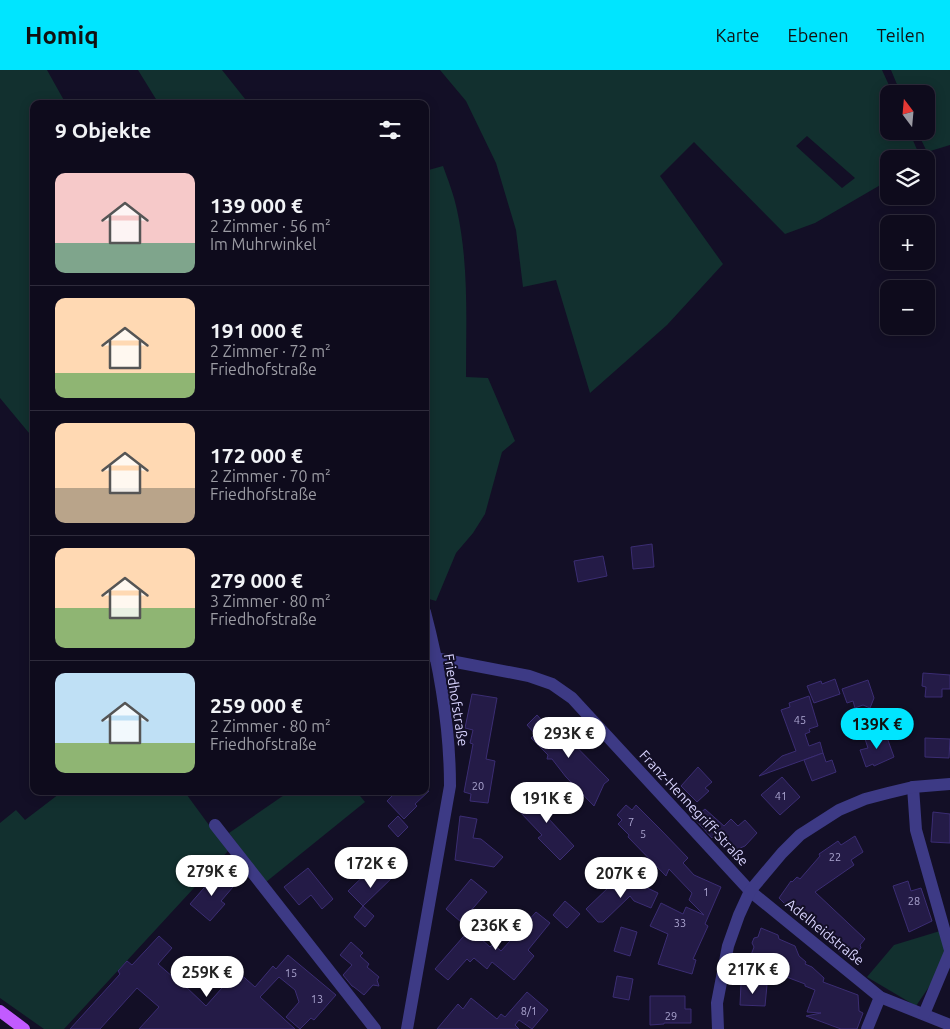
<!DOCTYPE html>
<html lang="de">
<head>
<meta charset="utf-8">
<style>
  body { margin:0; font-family:Ubuntu,sans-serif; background:#171425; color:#f1f3f6; height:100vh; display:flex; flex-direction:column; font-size:19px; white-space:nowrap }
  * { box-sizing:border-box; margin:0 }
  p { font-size:16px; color:#9b9ba3 }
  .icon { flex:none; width:28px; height:28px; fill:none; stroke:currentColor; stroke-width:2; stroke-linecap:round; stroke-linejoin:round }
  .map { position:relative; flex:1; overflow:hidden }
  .sheet { position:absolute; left:30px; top:30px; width:399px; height:695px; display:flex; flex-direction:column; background:#0e0b1c; border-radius:10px; box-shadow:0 2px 12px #0003,0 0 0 1px #2e2b3b }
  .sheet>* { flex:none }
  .needle { width:32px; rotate:344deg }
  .tools { position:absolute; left:880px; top:15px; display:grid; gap:10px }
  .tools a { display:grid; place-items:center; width:55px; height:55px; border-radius:10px; background:#0e0b1c; box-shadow:0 2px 12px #0003,0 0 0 1px #2e2b3b; font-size:25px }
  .price { position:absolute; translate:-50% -42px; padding:0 11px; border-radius:18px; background:#fff; color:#222; font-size:16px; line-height:32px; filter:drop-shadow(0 1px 2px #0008) }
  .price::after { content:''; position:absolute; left:50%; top:30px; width:15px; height:11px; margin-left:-8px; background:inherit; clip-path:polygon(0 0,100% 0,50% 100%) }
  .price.on { background:#00e5ff; color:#111 }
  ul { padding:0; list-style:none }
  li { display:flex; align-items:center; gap:15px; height:125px; padding:0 25px }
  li+li { border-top:1px solid #2e2b3b }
  li span { display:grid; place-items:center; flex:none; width:140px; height:100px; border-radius:10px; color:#555 }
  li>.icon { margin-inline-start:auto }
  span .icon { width:60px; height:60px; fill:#fffc; stroke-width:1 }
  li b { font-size:21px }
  h2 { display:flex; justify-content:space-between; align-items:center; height:60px; padding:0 25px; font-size:21px }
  header { display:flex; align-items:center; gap:30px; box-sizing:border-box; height:70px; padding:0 25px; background:#00e5ff; color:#111 }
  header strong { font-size:24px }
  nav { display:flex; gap:28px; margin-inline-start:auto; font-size:18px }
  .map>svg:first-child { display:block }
  .green { fill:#12302f; fill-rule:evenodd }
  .building { fill:#241b47; stroke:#3b2d73 }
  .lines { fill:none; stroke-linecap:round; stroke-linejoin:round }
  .minor { stroke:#3d3a85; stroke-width:12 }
  .major { stroke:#c25bff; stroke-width:12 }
  .labels { text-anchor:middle; stroke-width:4; stroke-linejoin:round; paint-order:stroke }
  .number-label { font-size:11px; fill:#aca6d1 }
  .street-label { font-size:14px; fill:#d9d4ff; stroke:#130f26 }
</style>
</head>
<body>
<header>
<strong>Homiq</strong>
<nav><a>Karte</a><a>Ebenen</a><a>Teilen</a></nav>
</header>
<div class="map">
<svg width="950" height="959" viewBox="0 0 950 959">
  <rect width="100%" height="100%" fill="#130f26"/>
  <g class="green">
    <polygon points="0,0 47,0 66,34 34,34 34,369 0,328"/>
    <polygon points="138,0 222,0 249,34 159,34"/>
    <path d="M440,0H882L893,24H889V61H909L921,89H889V110L815,153L785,164L694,72L660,106L723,194L667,255L590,323L556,210L523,217L516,160L496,93L466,31ZM807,66L855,108L842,118L796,76Z"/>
    <polygon points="891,0 950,0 950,75 927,82 917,61 926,61 926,24 901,24"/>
    <path d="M443,96C448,110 454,125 457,140C469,195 466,251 466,307L488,308L515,371L502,382L485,444L473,463L456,483L436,531L429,529L425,513V101Z"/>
    <polygon points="63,721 184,721 228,781 64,959 44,959 0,928 0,753 16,740 25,750"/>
    <polygon points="290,721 356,721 365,732 266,812 229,763"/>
    <polygon points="940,861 945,881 941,899 916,936 867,907 894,875"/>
  </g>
  <g class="building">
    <polygon points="652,474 654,497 633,499 631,477"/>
    <polygon points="603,486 607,506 578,512 574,491"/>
    <polygon points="923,603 950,605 950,619 942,619 942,627 925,627 926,617 922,616"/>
    <polygon points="835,609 840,624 814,633 807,616 821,611 822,614"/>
    <polygon points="868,610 874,628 870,638 863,635 855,638 853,631 847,633 842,619"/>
    <polygon points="472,624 497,628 486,689 495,691 488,733 470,731 471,724 464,722 473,674 470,673 473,660 465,658"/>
    <polygon points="809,626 818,656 809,659 810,662 805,664 809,676 820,672 823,683 759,706 782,686 796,681 781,640 790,637 789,633"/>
    <polygon points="537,645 545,654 550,650 609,710 604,714 594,736 566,707 552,689 547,689 548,685 531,668 535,664 527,655"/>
    <polygon points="885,662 894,687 874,696 873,694 866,697 860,680 868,678 865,669"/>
    <polygon points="925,668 950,669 949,688 925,687"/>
    <polygon points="823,683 826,692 832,690 836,702 812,711 804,690"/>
    <polygon points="698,697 712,712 705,718 709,721 697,732 681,716"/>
    <polygon points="782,707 800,727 780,745 761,725"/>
    <polygon points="543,715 555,727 544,738 556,741 548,748 574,776 560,790 538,768 542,765 518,740 525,734 543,738 532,727"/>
    <polygon points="397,721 429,721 415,734 417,736 404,749 387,731"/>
    <polygon points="626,735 632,740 636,735 661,760 688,788 683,793 694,805 721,817 705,854 708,856 693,889 696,890 692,904 658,894 668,864 650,856 661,833 683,844 686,837 704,845 689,830 692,823 669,799 666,806 628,767 629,765 618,754 622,750 617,745"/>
    <polygon points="705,739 724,756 731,749 738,756 745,750 757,763 745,776 740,778 736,781 730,775 726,775 715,765 712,768 694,748"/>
    <polygon points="933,742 950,744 950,773 931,772"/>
    <polygon points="398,746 408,757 398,767 388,756"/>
    <polygon points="460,746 477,749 473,768 481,769 503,787 494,797 455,790"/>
    <polygon points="855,766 863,782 851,790 854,795 815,822 865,869 860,875 861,878 848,889 832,875 836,871 823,859 805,843 801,847 791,840 779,828 791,811 792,812 797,807 800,809 820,786 819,784 838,771 841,775"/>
    <polygon points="381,789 396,804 363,836 374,846 365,857 354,847 363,836 348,821"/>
    <polygon points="308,798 333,829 322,839 311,825 299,835 284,817"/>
    <polygon points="217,803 233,817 221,831 225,834 210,851 190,834"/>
    <polygon points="630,805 639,814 658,823 651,838 634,831 630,826 603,852 598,852 586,839 610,816 614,820"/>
    <polygon points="471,809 487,822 461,852 446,839"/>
    <polygon points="908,811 911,821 921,818 932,851 909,862 893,816"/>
    <polygon points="565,831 580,844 567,858 553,845"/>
    <polygon points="536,842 550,853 528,880 534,886 514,910 492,892 487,899 474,888 470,892 467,889 448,910 435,899 470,859 490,877 493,874 501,881"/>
    <polygon points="621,857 637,862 630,886 614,881"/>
    <polygon points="761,858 778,865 779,869 795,876 799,886 806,892 805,894 812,897 824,908 823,912 858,925 859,941 863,943 857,959 841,959 806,946 821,943 807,942 815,920 805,916 805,914 768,900 770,892 751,885 754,877 752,873 754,868 758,867"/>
    <polygon points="159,866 172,878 158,894 181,914 182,913 206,936 237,901 255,917 273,896 276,899 288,885 336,925 314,950 311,948 300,959 286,947 299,932 295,920 279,907 260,927 295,959 139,959 159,937 137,918 100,959 70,959 120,904 118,901 127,891 132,895"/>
    <polygon points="351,872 363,883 360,886 369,894 367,897 379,907 377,910 379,916 373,915 364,925 354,917 352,916 343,905 352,895 340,885"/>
    <polygon points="617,906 633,909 629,930 613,927"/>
    <polygon points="741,914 767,915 765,936 740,935"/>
    <polygon points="527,922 548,940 532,959 519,950 515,955 519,959 437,959 458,934 463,939 471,928 497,949 501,944 505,947"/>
    <polygon points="650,926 685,926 685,939 691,939 691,953 664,953 664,954 650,955"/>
  </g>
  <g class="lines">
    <g class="minor">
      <polyline points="435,588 529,606 552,614 572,628 750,821 880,927 950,955"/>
      <polyline points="913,717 916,760 950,880"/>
      <polyline points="215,755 375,959"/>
      <polyline points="924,944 950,882"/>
      <path d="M407,959L450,716C450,657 440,599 425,542"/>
      <polyline points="718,959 717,933 728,876 739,845 750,821 782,783 800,765 839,740 865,729 888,723 913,717 950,714"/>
      <polyline points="867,959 880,927"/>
    </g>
    <polyline class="major" points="0,941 24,959"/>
  </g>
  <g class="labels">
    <g class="number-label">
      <text x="800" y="654">45</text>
      <text x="478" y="720">20</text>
      <text x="781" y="730">41</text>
      <text x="631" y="756">7</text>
      <text x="643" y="768">5</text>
      <text x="835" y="791">22</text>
      <text x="706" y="826">1</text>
      <text x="914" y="835">28</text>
      <text x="680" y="857">33</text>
      <text x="291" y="907">15</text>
      <text x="317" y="933">13</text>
      <text x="529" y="945">8/1</text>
      <text x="671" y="950">29</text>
    </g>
    <g class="street-label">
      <text transform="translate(456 630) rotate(81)" y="5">Friedhofstraße</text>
      <text transform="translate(694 738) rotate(47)" y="5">Franz-Hennegriff-Straße</text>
      <text transform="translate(825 862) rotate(39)" y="5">Adelheidstraße</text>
    </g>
  </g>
</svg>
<div class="tools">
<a><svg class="needle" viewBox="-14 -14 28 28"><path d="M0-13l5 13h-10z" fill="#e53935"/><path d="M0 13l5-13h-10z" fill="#9b9ba3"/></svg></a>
<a><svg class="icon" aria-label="layers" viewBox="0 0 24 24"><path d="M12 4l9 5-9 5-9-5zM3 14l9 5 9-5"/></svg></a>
<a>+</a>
<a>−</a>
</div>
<b class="price on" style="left:877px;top:680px">139K €</b>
<b class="price" style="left:569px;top:689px">293K €</b>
<b class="price" style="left:547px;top:754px">191K €</b>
<b class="price" style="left:371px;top:819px">172K €</b>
<b class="price" style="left:212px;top:827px">279K €</b>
<b class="price" style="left:621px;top:829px">207K €</b>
<b class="price" style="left:496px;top:881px">236K €</b>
<b class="price" style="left:753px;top:925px">217K €</b>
<b class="price" style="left:207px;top:928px">259K €</b>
<section class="sheet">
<h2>9 Objekte<svg class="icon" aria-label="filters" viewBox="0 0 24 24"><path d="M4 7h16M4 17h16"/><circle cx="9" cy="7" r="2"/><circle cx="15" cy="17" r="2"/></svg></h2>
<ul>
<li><span style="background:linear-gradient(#f6c9c9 70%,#7fa58c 0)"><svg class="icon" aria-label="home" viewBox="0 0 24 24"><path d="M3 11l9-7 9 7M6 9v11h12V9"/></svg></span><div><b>139 000 €</b><p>2 Zimmer · 56 m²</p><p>Im Muhrwinkel</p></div></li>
<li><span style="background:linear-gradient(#ffd9b3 75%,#8fb573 0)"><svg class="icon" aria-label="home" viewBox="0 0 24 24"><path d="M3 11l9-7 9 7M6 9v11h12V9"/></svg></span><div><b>191 000 €</b><p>2 Zimmer · 72 m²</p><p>Friedhofstraße</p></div></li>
<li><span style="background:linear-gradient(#ffd9b3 65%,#b9a48a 0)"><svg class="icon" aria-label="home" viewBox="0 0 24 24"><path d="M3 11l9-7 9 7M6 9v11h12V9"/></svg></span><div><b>172 000 €</b><p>2 Zimmer · 70 m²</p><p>Friedhofstraße</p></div></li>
<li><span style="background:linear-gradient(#ffd9b3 60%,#8fb573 0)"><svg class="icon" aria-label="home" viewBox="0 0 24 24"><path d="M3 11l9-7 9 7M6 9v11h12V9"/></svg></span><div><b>279 000 €</b><p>3 Zimmer · 80 m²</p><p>Friedhofstraße</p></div></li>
<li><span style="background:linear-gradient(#bfe0f5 70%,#8fb573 0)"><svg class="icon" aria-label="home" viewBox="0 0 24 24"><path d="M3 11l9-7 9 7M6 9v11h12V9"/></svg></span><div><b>259 000 €</b><p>2 Zimmer · 80 m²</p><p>Friedhofstraße</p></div></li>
</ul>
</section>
</div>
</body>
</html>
